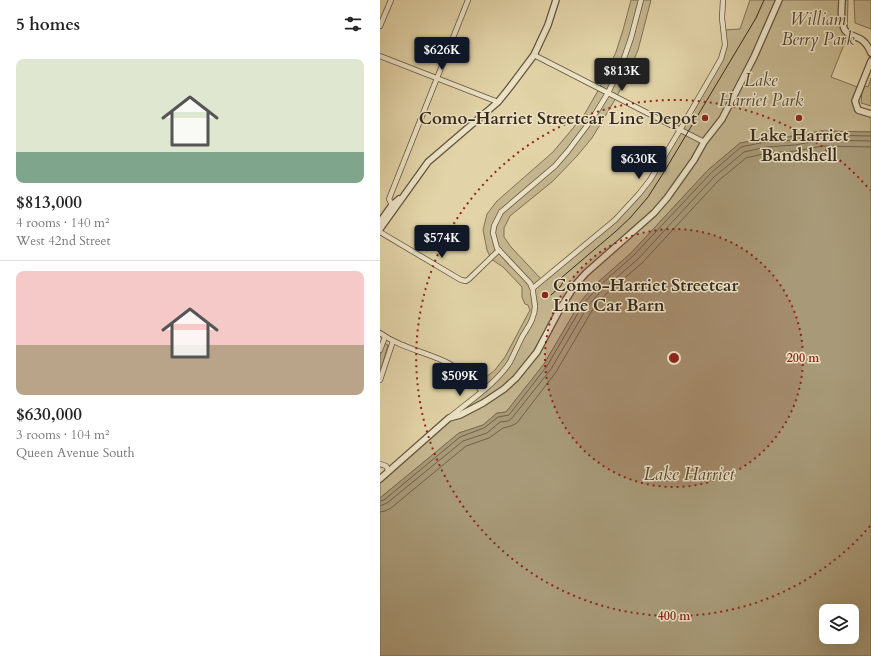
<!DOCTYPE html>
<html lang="en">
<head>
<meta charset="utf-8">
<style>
  body { margin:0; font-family:Cardo,serif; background:#f2f2f2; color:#222; height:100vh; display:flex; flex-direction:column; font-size:15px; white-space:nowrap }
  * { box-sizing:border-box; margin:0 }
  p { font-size:13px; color:#767676 }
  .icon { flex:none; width:22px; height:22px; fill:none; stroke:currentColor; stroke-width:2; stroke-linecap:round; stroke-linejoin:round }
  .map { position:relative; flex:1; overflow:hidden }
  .sheet { display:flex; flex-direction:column; background:#fff; width:380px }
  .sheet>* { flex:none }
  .controls { position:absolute; left:439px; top:604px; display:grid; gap:8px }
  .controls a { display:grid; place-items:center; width:40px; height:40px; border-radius:8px; background:#fff; box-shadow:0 4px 16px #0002; font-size:20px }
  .price { position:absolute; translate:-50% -34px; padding:0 9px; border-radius:4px; background:#111827; color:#fff; font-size:13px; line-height:26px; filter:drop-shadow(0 1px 2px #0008) }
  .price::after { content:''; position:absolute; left:50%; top:24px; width:12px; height:9px; margin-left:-6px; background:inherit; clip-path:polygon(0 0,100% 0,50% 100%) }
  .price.active { background:#222; color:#fff }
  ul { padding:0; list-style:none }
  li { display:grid; align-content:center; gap:8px; height:212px; padding:0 16px }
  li+li { border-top:1px solid #e0e0e0 }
  li span { display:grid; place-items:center; height:124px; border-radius:8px; color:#555 }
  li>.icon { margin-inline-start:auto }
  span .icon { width:72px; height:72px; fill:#fffc; stroke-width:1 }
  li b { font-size:17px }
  h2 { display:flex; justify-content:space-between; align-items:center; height:48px; padding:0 16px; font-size:17px }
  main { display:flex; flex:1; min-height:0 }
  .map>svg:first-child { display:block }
  .green { fill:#c5b790; stroke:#7e7056 }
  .water { fill:#a89a78; stroke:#7b6c53; fill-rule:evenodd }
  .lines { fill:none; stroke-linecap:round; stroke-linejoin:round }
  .shore { stroke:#70614a; stroke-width:1 }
  .minor-casing { stroke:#62533e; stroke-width:6 }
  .tertiary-casing { stroke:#62533e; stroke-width:8 }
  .minor { stroke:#ece3c6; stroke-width:4.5 }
  .tertiary { stroke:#ece3c6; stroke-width:5.5 }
  .tram { stroke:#37281b; stroke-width:1 }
  .minor-bridge-casing { stroke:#62533e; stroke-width:6; stroke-linecap:butt }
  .minor-bridge { stroke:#ece3c6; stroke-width:4.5 }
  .ring { fill:none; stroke:#8f2418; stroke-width:2; stroke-dasharray:2 4 }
  .poi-dot { fill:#8f2418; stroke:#ece3c6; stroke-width:1.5 }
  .labels { text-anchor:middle; stroke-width:3; stroke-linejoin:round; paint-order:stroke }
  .park-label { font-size:17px; font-style:italic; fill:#534532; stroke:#ece3c6 }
  .poi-label { font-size:17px; font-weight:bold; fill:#37281b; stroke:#ece3c6; text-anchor:end }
  .water-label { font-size:18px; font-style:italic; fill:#594a37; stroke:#ece3c6 }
  .centre { fill:#8f2418; stroke:#ece3c6; stroke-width:2 }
  .ring-label { font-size:12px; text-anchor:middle; font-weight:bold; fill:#8f2418; stroke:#ece3c6; stroke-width:3; stroke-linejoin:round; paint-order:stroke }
</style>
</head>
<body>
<main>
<section class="sheet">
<h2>5 homes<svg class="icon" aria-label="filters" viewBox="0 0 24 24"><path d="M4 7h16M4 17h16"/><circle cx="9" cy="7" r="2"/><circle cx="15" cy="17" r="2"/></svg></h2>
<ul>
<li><span style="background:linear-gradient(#dfe7d0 75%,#7fa58c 0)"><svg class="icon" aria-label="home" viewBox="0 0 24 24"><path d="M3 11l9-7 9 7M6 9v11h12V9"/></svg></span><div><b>$813,000</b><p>4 rooms · 140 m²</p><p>West 42nd Street</p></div></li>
<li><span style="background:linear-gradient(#f6c9c9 60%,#b9a48a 0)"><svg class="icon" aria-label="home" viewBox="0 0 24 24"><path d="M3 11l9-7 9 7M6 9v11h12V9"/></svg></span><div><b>$630,000</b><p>3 rooms · 104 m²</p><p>Queen Avenue South</p></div></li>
</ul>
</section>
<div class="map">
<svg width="491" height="656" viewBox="0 0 491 656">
  <rect width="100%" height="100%" fill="#e2d4a8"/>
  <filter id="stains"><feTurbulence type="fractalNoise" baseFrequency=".005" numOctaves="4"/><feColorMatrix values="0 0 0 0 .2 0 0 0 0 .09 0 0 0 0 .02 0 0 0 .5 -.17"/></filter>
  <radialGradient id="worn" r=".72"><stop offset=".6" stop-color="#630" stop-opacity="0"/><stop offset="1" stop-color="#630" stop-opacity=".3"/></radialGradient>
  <g class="green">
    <polygon points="251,0 271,0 258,50 248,74 236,98 212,138 197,156 173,181 130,216 124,228 124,237 131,247 162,280 235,220 259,194 344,52 344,30 360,29 370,0 468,0 467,37 451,77 480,88 477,107 491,114 491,132 441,131 414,136 385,139 360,143 328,170 251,253 216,284 201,301 164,364 126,412 117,413 103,425 79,433 0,498 0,479 102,391 101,381 115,370 125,357 150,310 148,305 145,304 142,297 142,287 123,267 111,259 107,250 103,230 107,214 117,201 173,152 204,115 219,89 236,52 243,30"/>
    <polygon points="474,0 491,0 491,29 475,23"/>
    <polygon points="491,78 491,106 481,103 482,93 485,86 488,87"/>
    <polygon points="4,343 8,345 0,373 0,356"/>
  </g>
  <path class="water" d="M441,131L491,132V656H0V498L79,433L103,425L117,413L126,412L164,364L201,301L216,284L251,253L328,170L360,143L385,139L414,136ZM446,611H472V637H446Z"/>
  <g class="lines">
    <g class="shore">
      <polyline points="0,501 4,500 80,437 104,428 118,417 129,415 167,366 204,303 218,287 254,255 331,173 361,147 385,142 415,140 441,135 491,136"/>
      <polyline points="0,506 7,503 83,441 107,433 120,422 128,421 132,418 171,369 208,306 222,290 258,259 334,177 364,152 386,147 415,145 442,140 491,141"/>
      <polyline points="0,512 5,511 11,508 86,446 109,438 123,428 131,426 137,423 176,372 213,309 226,294 262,263 338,181 366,158 387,153 416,151 442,146 491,147"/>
    </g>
    <defs>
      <g id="minor">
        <polyline points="0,26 11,0"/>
        <polyline points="154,55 324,142"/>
        <polyline points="0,56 118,102"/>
        <polyline points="12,205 9,199 88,0"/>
        <polyline points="0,232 81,280 86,281 89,279 119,250"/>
        <polyline points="153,288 235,220 259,194 270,180 300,130 341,59 345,45 342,18 343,0"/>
        <polyline points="153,290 150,283 117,248 113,233 114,226 121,212 175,166 188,151 212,119 228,93 243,61 251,38 261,0"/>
        <path d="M0,333C21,348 46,352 68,363C81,370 92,379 102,391"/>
        <polyline points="0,350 5,337"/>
        <polyline points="0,380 13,341"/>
        <path d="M69,418C89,401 116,384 130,362C134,354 138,345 142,337C148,327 155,318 155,306"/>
        <polyline points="0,464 6,466 9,471"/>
      </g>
      <g id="tertiary">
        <path d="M462,0C462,8 460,18 463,25C465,36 475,35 482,40C486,43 489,48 491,53"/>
        <polyline points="491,61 475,101 478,110 491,114"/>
        <polyline points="0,222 12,205 19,199"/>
        <polyline points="0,229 48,162 118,102 130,87 154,55 168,25 176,0"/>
        <polyline points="0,479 69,418 80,415 103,403 124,389 136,378 157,352 181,307 196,284 206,273 274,213 287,198 314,160 324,142 342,119 374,57 399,0"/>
      </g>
    </defs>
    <use href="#minor" class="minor-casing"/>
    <use href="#tertiary" class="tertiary-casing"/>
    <use href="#minor" class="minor"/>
    <use href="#tertiary" class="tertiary"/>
    <g class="tram">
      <polyline points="174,284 235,232 250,218 268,197 284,172 376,18 384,0"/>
      <polyline points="171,295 180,287 185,279"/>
    </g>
    <defs>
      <polyline id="minor-bridge" points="153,292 155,306"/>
    </defs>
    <use href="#minor-bridge" class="minor-bridge-casing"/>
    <use href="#minor-bridge" class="minor-bridge"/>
  </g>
  <circle cx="294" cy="358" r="129" fill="#8f2418" fill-opacity=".12"/>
  <g class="ring">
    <circle cx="294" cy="358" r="129"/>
    <path d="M490 526A258 258 0 1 1 490 190"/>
  </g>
  <g class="poi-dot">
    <circle cx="325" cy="118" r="4"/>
    <circle cx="419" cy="118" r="4"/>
    <circle cx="165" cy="295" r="4"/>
  </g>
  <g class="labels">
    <g class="park-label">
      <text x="438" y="25">William<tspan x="438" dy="20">Berry Park</tspan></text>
      <text x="381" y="86">Lake<tspan x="381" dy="20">Harriet Park</tspan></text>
    </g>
    <g class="poi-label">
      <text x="317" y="124">Como-Harriet Streetcar Line Depot</text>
      <text x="419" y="141" text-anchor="middle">Lake Harriet<tspan x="419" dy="20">Bandshell</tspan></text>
      <text x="173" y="291" text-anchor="start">Como-Harriet Streetcar<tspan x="173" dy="20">Line Car Barn</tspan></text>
    </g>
    <g class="water-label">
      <text x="309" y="480">Lake Harriet</text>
    </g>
  </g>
  <circle cx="294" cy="358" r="6" class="centre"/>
  <g class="ring-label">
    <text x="423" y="362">200 m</text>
    <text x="294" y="620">400 m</text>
  </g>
  <rect width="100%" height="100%" filter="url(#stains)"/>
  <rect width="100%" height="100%" fill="url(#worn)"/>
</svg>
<div class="controls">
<a><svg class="icon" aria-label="layers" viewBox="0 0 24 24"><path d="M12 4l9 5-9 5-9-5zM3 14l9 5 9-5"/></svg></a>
</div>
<b class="price" style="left:62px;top:71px">$626K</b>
<b class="price active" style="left:242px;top:92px">$813K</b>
<b class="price" style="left:259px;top:180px">$630K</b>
<b class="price" style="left:62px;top:259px">$574K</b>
<b class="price" style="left:80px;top:397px">$509K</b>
</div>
</main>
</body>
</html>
